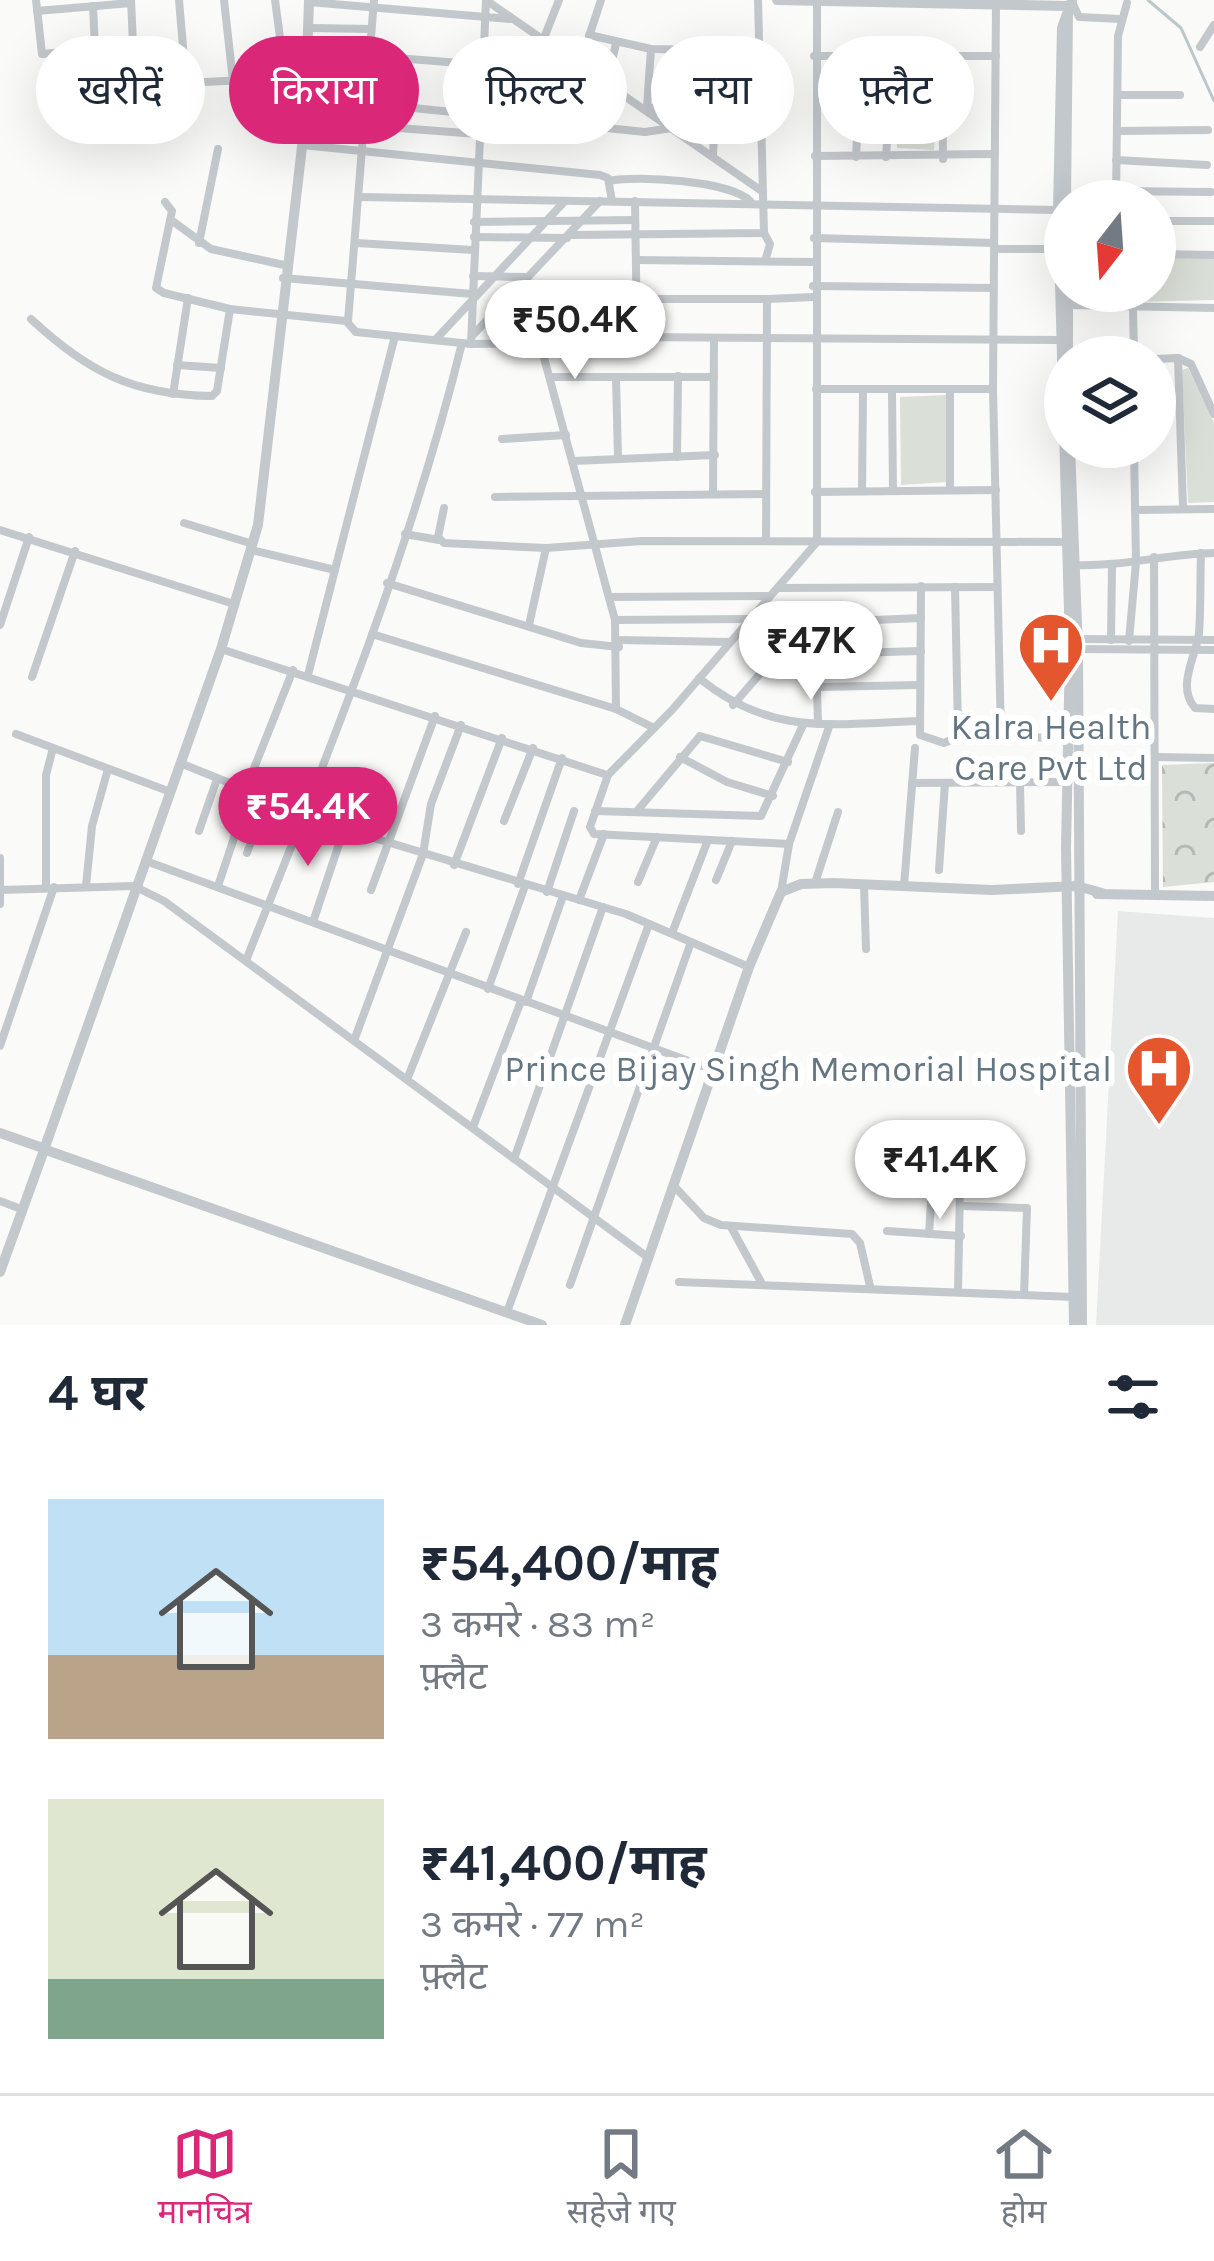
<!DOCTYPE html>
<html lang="hi">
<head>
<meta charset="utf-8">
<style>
  body { margin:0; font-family:Karla,"Noto Sans Devanagari",sans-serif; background:#f2f2f3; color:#1f2937; height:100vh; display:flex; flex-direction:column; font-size:45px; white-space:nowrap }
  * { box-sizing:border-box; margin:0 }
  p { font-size:39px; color:#747a83 }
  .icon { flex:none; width:66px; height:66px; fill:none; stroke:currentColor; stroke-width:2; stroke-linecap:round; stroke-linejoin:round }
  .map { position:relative; height:1325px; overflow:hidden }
  .drawer { display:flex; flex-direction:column; background:#fff; flex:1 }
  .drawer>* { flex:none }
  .top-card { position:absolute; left:36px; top:36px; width:1143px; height:108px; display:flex; gap:24px }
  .needle { width:78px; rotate:197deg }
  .controls { position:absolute; left:1044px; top:180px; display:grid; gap:24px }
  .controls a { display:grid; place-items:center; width:132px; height:132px; border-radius:50%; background:#fff; box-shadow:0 12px 48px #0002; font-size:60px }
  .price { position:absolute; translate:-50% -102px; padding:0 27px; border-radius:42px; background:#fff; color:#222; font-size:39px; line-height:78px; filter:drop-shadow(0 3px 6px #0008) }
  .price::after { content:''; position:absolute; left:50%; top:72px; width:36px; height:27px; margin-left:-18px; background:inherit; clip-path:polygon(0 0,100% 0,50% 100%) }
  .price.selected { background:#db2777; color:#fff }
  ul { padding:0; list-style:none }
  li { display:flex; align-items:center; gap:36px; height:300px; padding:0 48px }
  li span { display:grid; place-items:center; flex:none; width:336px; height:240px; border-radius:0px; color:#555 }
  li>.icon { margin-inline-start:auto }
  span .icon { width:144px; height:144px; fill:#fffc; stroke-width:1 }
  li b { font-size:51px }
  h2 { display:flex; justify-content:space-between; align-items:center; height:144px; padding:0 48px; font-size:51px }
  .tag { padding:0 42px; border-radius:54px; background:#fff; box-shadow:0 12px 48px #0002; font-size:42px; line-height:108px }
  .tag.selected { background:#db2777; color:#fff }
  .tab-bar { display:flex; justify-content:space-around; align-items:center; height:168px; border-top:3px solid #e0e1e3; background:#fff; font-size:33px; color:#747a83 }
  .tab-bar a { display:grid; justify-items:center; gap:6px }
  .tab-bar .selected { color:#db2777 }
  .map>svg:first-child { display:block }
  .built { fill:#e8e9e9 }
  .green { fill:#dadfd7 }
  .forest { fill:url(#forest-crowns) }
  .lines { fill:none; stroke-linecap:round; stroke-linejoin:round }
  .stream { stroke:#bbc7cb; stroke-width:3 }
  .minor { stroke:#c3c8cc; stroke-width:8 }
  .tertiary { stroke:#c3c8cc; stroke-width:10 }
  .labels { text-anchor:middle; stroke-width:12; stroke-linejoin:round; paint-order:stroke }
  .poi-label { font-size:36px; fill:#657683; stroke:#fff }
</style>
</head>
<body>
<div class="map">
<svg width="1214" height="1325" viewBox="0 0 1214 1325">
  <defs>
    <pattern id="forest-crowns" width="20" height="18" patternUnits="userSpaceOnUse" patternTransform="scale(3)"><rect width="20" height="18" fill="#dadfd7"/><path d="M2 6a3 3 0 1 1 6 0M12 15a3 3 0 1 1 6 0" fill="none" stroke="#b4b9b4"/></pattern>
  </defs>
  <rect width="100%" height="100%" fill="#fafaf8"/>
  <polygon class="built" points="1118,911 1214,918 1214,1325 1096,1325"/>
  <g class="green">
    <polygon points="898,62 939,64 934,150 897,148"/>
    <polygon points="1214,257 1214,300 1085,303 1085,291 1155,291 1155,258"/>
    <polygon points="1188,368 1214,423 1214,502 1188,503 1182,370"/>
    <polygon points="948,395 947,482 901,485 900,397"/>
  </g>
  <polygon class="forest" points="1214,763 1214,882 1163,887 1162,765"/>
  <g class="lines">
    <polyline class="stream" points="1148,0 1181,28 1214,101"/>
    <g class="minor">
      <polyline points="36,0 42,54 95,49 93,6"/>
      <polyline points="131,0 134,66 143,85 268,79 308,62"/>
      <polyline points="179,0 186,82"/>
      <polyline points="224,0 233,81"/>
      <polyline points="275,0 285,75"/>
      <polyline points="309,2 510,19"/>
      <polyline points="1072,2 1079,17 1120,19"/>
      <polyline points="490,3 763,192"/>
      <polyline points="996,3 993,389 1001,736"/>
      <polyline points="37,11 131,3"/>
      <polyline points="309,28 371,29"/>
      <polyline points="589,35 651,49 762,51"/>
      <polyline points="544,38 559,0"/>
      <polyline points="1200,47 1214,25"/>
      <polyline points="309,51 597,74"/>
      <polyline points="814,56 996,56"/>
      <polyline points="942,56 943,159"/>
      <polyline points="581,61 601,0"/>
      <polyline points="309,73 369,78"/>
      <polyline points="607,81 616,44"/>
      <polyline points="650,91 762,92"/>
      <polyline points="1118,95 1180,95"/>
      <polyline points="307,97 645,132 672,128"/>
      <polyline points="647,107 764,128"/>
      <polyline points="647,107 651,49"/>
      <polyline points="305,121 478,134"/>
      <polyline points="1117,131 1208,130"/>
      <polyline points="302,145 600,175 608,178 612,201"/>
      <polyline points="713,155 715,118"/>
      <polyline points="815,156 992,154"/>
      <polyline points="856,157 861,56"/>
      <polyline points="886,157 893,57"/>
      <polyline points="1116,160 1207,165"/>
      <path d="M609,181C637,175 731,181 750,201"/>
      <polyline points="1116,191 1211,192"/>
      <polyline points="359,197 1058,210"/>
      <polyline points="635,201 637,337"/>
      <polyline points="1116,201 1118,36 1127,3"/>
      <polyline points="165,202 172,211 156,288 164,293 230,309 346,321 356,332 471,344 540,343 615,620 616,709"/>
      <polyline points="171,220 211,249 284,265"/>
      <polyline points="1155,221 1213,221"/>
      <polyline points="474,222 635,220"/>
      <polyline points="764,233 770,244 766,258"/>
      <polyline points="571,235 764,233 758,0"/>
      <polyline points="474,237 567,238"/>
      <polyline points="814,238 994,243"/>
      <polyline points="199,243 218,149"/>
      <polyline points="357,243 473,250"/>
      <polyline points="994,249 1058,249"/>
      <polyline points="1155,254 1214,255"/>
      <polyline points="636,260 813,262"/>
      <polyline points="473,276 528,277"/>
      <polyline points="283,278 472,294"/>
      <polyline points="813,286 993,288"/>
      <polyline points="508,299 767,299 766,541"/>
      <polyline points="767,299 813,297"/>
      <polyline points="1067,305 1214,308"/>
      <polyline points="1133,307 1134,357"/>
      <path d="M31,319C88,372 133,395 212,396L217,391L230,309"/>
      <polyline points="348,321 374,0"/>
      <polyline points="472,336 600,201"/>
      <polyline points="437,338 565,201"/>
      <polyline points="540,343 637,337 1060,340"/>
      <polyline points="471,344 486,0"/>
      <polyline points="1178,358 1183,508"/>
      <polyline points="1155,359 1178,358 1191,364 1214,414"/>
      <polyline points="177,365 221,368"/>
      <polyline points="551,377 714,377"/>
      <polyline points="616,378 618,458"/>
      <polyline points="816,389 993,389"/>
      <polyline points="892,392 893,491"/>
      <polyline points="173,394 188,298"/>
      <polyline points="502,439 566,435"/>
      <polyline points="677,457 678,376"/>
      <polyline points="573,461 715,455"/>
      <polyline points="950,490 950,389"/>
      <polyline points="862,491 863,391"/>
      <polyline points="815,492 996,490"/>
      <polyline points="713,493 714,341"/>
      <polyline points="495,497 765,494"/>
      <polyline points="444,508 438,537 444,543 546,548 642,541 1070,542"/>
      <polyline points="1135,510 1214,509"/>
      <polyline points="184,523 253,544"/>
      <polyline points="0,530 234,604"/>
      <polyline points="405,534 439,540"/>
      <polyline points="251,550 335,570"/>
      <path d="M1201,553C1200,580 1201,607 1199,633C1196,657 1176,686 1195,708L1214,709"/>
      <polyline points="1154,557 1155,894"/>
      <path d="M1074,565C1122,567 1166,554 1214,553"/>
      <polyline points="387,583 581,643 619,647"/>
      <polyline points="921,586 920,735 944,743 963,735"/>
      <polyline points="955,587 958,730 968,736 1066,738"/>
      <polyline points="780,588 997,587"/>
      <polyline points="609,597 769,596"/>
      <polyline points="615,620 749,619"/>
      <polyline points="815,622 818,724"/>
      <polyline points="0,625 29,537"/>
      <polyline points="529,625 546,548"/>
      <polyline points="372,634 616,709 654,728"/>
      <polyline points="1076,639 1214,640"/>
      <polyline points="617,640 730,642"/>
      <polyline points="1111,640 1112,567"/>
      <polyline points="1129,641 1136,562 1134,447"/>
      <polyline points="221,649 607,775"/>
      <polyline points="1078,649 1214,650"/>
      <polyline points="816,654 921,651"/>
      <polyline points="308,675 395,336"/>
      <polyline points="32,677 75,551"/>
      <path d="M699,678C771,737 833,724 920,721"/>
      <polyline points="818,687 920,685"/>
      <polyline points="733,705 804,623 921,618"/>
      <polyline points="16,734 168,791"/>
      <polyline points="680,757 727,782 773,796"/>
      <polyline points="1156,757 1214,758"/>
      <polyline points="180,763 344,829 626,914 749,967"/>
      <polyline points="912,783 1066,782"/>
      <polyline points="1020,783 1021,831"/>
      <polyline points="245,791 293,670"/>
      <polyline points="595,811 761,816 803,725"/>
      <polyline points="637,811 700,736 788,762"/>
      <polyline points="504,821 533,748"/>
      <polyline points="199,831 217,779"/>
      <polyline points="789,844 594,834 590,827 608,775 672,710 817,542 817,1"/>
      <polyline points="247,853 266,800"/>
      <polyline points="0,858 0,904"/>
      <polyline points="146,861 713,1070"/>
      <polyline points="454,865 502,738"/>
      <polyline points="939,870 945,783"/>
      <polyline points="716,880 732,841"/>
      <polyline points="638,882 657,837"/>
      <polyline points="815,883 838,812"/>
      <polyline points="518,884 562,758"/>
      <polyline points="864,885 866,949"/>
      <polyline points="86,886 92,826 108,769"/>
      <polyline points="218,886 249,793"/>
      <polyline points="904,886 915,748"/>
      <polyline points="46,887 46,775 53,748"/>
      <polyline points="0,890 134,886 164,901 646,1256"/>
      <polyline points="371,890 435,716"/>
      <polyline points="547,892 574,811"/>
      <polyline points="781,892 789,844 830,724"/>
      <polyline points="579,900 604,834"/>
      <polyline points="313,922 344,829"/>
      <polyline points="672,933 708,840"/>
      <path d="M247,958C327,757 410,554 462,343"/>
      <polyline points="488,989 525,886"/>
      <polyline points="526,1002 563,896"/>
      <polyline points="355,1038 423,854 431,804 461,725"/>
      <polyline points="0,1046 54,887"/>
      <polyline points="408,1077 466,932"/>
      <polyline points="473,1127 521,1001"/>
      <polyline points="514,1159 603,907"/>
      <polyline points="888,1184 960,1188 958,1291"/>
      <polyline points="674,1186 704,1218 721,1225 852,1234 860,1243 870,1286"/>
      <polyline points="0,1201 21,1209"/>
      <polyline points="963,1206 1027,1208 1024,1295"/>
      <polyline points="731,1227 761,1282"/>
      <polyline points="887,1231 961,1236"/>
      <polyline points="929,1234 932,1186"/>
      <polyline points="679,1282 1074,1297"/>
      <polyline points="570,1285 691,942"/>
      <polyline points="507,1312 649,924"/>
    </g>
    <g class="tertiary">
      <polyline points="777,0 1069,6"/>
      <polyline points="1072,0 1062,28 1058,210 1070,649 1066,848 1074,1325"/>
      <polyline points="1066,201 1068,11"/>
      <polyline points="1068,291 1068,357"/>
      <polyline points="1070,447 1078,649 1082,1325"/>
      <polyline points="1097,894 1214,896"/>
      <polyline points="0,1133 40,1147"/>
      <polyline points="46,1144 221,649 258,525 305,121 309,0"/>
      <polyline points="49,1151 542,1325"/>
      <polyline points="0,1272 43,1153"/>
      <polyline points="625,1325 749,967 781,892 801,884 834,883 992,890 1077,886 1102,893"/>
    </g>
  </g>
  <defs>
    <symbol id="hospital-pin" viewBox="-11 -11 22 30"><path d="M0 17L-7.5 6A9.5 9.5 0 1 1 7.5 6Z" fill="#e4572e" stroke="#fff"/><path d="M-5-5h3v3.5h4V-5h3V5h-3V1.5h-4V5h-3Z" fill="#fff"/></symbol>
  </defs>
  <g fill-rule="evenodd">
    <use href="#hospital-pin" x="1013" y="607" width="76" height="104"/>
    <use href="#hospital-pin" x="1121" y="1030" width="76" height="104"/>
  </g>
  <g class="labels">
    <g class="poi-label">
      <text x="1051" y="739">Kalra Health<tspan x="1051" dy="41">Care Pvt Ltd</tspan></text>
      <text x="1112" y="1081" text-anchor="end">Prince Bijay Singh Memorial Hospital</text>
    </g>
  </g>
</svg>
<div class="controls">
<a><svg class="needle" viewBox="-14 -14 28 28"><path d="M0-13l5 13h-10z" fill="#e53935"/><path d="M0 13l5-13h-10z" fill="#747a83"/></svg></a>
<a><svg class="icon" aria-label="layers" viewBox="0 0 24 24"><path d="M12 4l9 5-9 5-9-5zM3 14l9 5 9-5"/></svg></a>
</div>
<b class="price" style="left:575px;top:382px">₹50.4K</b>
<b class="price" style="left:811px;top:703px">₹47K</b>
<b class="price selected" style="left:308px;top:869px">₹54.4K</b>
<b class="price" style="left:940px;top:1222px">₹41.4K</b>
<div class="top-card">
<a class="tag">खरीदें</a>
<a class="tag selected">किराया</a>
<a class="tag">फ़िल्टर</a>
<a class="tag">नया</a>
<a class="tag">फ़्लैट</a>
</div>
</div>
<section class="drawer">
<h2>4 घर<svg class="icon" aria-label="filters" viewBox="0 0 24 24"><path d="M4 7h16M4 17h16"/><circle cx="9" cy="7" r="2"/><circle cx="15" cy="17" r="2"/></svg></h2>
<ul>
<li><span style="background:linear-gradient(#bfe0f5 65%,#b9a48a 0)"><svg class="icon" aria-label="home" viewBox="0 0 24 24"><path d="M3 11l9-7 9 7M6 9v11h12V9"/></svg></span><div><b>₹54,400/माह</b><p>3 कमरे · 83 m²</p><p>फ़्लैट</p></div></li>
<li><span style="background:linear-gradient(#dfe7d0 75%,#7fa58c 0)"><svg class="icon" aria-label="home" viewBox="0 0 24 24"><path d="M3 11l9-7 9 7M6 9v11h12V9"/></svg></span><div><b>₹41,400/माह</b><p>3 कमरे · 77 m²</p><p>फ़्लैट</p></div></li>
</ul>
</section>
<nav class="tab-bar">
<a class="selected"><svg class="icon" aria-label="map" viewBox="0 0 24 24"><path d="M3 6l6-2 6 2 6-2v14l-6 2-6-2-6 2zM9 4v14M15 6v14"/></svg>मानचित्र</a>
<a><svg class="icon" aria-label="saved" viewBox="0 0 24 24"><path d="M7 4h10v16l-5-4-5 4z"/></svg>सहेजे गए</a>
<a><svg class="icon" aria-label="home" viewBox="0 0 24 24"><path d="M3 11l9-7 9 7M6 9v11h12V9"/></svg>होम</a>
</nav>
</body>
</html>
